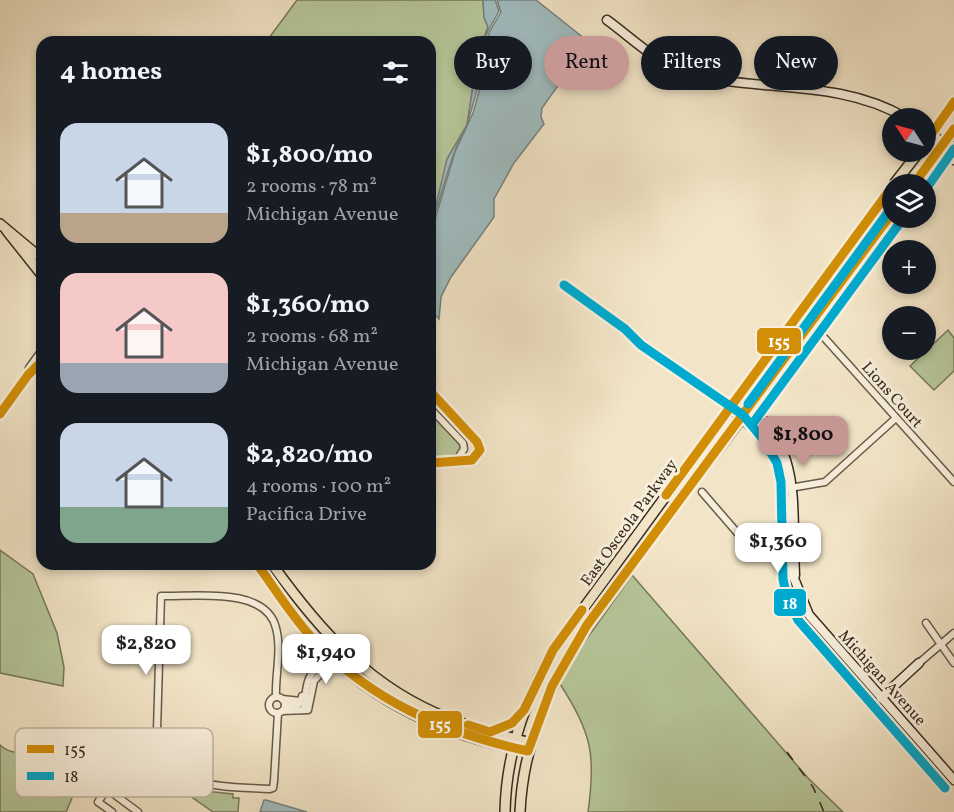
<!DOCTYPE html>
<html lang="en">
<head>
<meta charset="utf-8">
<style>
  body { margin:0; font-family:Vollkorn,serif; background:#20242c; color:#f1f3f6; height:100vh; display:flex; flex-direction:column; font-size:22px; white-space:nowrap }
  * { box-sizing:border-box; margin:0 }
  p { font-size:20px; color:#9ea1a6 }
  .icon { flex:none; width:33px; height:33px; fill:none; stroke:currentColor; stroke-width:2; stroke-linecap:round; stroke-linejoin:round }
  .map { position:relative; flex:1; overflow:hidden }
  .sheet { position:absolute; left:36px; top:36px; width:400px; height:534px; display:flex; flex-direction:column; background:#171b24; border-radius:18px; box-shadow:0 3px 9px #0003 }
  .sheet>* { flex:none }
  .top-card { position:absolute; left:454px; top:36px; width:410px; height:54px; display:flex; gap:12px }
  .needle { width:39px; rotate:306deg }
  .fabs { position:absolute; left:882px; top:108px; display:grid; gap:12px }
  .fabs a { display:grid; place-items:center; width:54px; height:54px; border-radius:50%; background:#171b24; box-shadow:0 3px 9px #0003; font-size:30px }
  .price { position:absolute; translate:-50% -51px; padding:0 14px; border-radius:12px; background:#fff; color:#222; font-size:20px; line-height:39px; filter:drop-shadow(0 2px 3px #0008) }
  .price::after { content:''; position:absolute; left:50%; top:36px; width:18px; height:14px; margin-left:-9px; background:inherit; clip-path:polygon(0 0,100% 0,50% 100%) }
  .price.selected { background:#c59692; color:#111 }
  ul { padding:0; list-style:none }
  li { display:flex; align-items:center; gap:18px; height:150px; padding:0 24px }
  li span { display:grid; place-items:center; flex:none; width:168px; height:120px; border-radius:18px; color:#555 }
  li>.icon { margin-inline-start:auto }
  span .icon { width:72px; height:72px; fill:#fffc; stroke-width:1 }
  li b { font-size:26px }
  h2 { display:flex; justify-content:space-between; align-items:center; height:72px; padding:0 24px; font-size:26px }
  .chip { padding:0 21px; border-radius:27px; background:#171b24; box-shadow:0 3px 9px #0003; font-size:21px; line-height:54px }
  .chip.selected { background:#c59692; color:#111 }
  .map>svg:first-child { display:block }
  .green { fill:#b6c699; stroke:#77795c; stroke-width:1.5 }
  .water { fill:#a0bcc0; stroke:#768280; stroke-width:1.5 }
  .lines { fill:none; stroke-linecap:round; stroke-linejoin:round }
  .street-casing { stroke:#665a4a; stroke-width:9 }
  .secondary-casing { stroke:#382c20; stroke-width:11 }
  .primary-casing { stroke:#382c20; stroke-width:12 }
  .street { stroke:#f7eedb; stroke-width:6 }
  .secondary { stroke:#f7eedb; stroke-width:8 }
  .primary { stroke:#f2e5c7; stroke-width:9 }
  .rail { stroke:#382c20; stroke-width:1.5; stroke-dasharray:10 10; stroke-linecap:butt }
  .bus-1-casing { stroke:#f7eedb; stroke-width:14 }
  .bus-2-casing { stroke:#f7eedb; stroke-width:14 }
  .bus-1 { stroke:#d18e06; stroke-width:9 }
  .bus-2 { stroke:#00a9ce; stroke-width:9 }
  .labels { text-anchor:middle; stroke-width:6; stroke-linejoin:round; paint-order:stroke }
  .street-label { font-size:16px; fill:#382c20; stroke:#f7eedb }
  .key { fill:#f7eedb; stroke:#beb4a3; stroke-width:1.5 }
  .key-label { font-size:16px; fill:#382c20 }
  .line-badge { stroke:#f7eedb; stroke-width:2 }
  .badge-label { font-size:16px; text-anchor:middle; font-weight:bold; fill:#fff }
</style>
</head>
<body>
<div class="map">
<svg width="954" height="812" viewBox="0 0 954 812">
  <rect width="100%" height="100%" fill="#f2e5c7"/>
  <filter id="stains"><feTurbulence type="fractalNoise" baseFrequency=".00333" numOctaves="4"/><feColorMatrix values="0 0 0 0 .2 0 0 0 0 .09 0 0 0 0 .02 0 0 0 .5 -.17"/></filter>
  <radialGradient id="worn" r=".72"><stop offset=".6" stop-color="#630" stop-opacity="0"/><stop offset="1" stop-color="#630" stop-opacity=".3"/></radialGradient>
  <g class="green">
    <polygon points="297,0 483,0 484,17 488,27 478,54 467,125 447,159 439,199 431,222 430,42 266,42"/>
    <polygon points="948,330 954,338 954,371 934,390 910,366"/>
    <polygon points="430,412 461,444 461,450 456,456 431,460"/>
    <polygon points="0,550 33,574 57,633 64,667 63,686 0,673"/>
    <path d="M632,575L808,778L843,812H588C596,755 592,733 560,684L583,644Z"/>
    <path d="M49,744L86,765L66,812H0V745C15,759 30,749 49,744Z"/>
    <polygon points="188,785 204,791 233,794 233,798 239,798 238,812 213,812 183,791"/>
  </g>
  <g class="water">
    <path d="M483,0H495L499,11L487,33L484,66L467,125L466,127C449,158 443,192 431,226L447,159L467,125L478,54L488,27L484,17Z"/>
    <polygon points="497,0 536,0 585,39 581,49 572,59 572,66 542,108 541,117 544,124 514,163 494,199 494,217 451,277 441,297 439,319 431,310 431,233 455,152 473,113 486,67 489,33 501,12"/>
    <polygon points="264,800 266,800 307,812 260,812"/>
  </g>
  <g class="lines">
    <defs>
      <g id="street">
        <polyline points="811,323 954,482"/>
        <polyline points="28,375 29,368 42,350"/>
        <polyline points="430,408 463,443 464,449 458,458 430,463"/>
        <polyline points="0,414 28,375 42,361"/>
        <polyline points="790,488 825,482 896,418"/>
        <polyline points="702,492 747,544 762,550 790,550"/>
        <polyline points="926,623 954,663"/>
        <polyline points="919,663 954,633"/>
        <path d="M276,697C275,675 282,650 276,628C266,586 194,597 161,596L157,730C171,791 219,786 270,789L273,788L274,781L278,713"/>
        <circle cx="277" cy="705" r="8"/>
        <polyline points="282,699 301,701 302,696"/>
        <polyline points="285,705 297,706 301,702"/>
        <path d="M304,710C307,665 312,676 339,648"/>
        <polyline points="282,711 308,710 314,681 330,664 330,657"/>
        <polyline points="112,812 98,802 107,789 138,812"/>
      </g>
      <g id="secondary">
        <path d="M607,20C633,39 661,67 692,75C763,92 840,79 906,118"/>
        <polyline points="926,133 954,147"/>
        <polyline points="930,136 940,149 954,160"/>
        <path d="M738,397C805,445 791,503 795,575"/>
        <polyline points="730,408 755,430 777,463 782,477 786,505 789,566 809,615 954,780"/>
        <polyline points="881,698 919,663"/>
      </g>
      <g id="primary">
        <polyline points="926,142 954,102"/>
        <polyline points="894,184 919,152"/>
        <polyline points="914,184 954,129"/>
        <polyline points="0,224 42,259"/>
        <polyline points="7,231 42,275"/>
        <path d="M257,564C275,589 291,615 312,638C370,702 444,736 528,751"/>
        <path d="M272,564C320,631 371,689 450,719C476,729 503,735 530,743"/>
        <polyline points="493,731 509,726 523,711"/>
        <path d="M505,812C506,754 525,700 553,650L892,187"/>
        <path d="M520,812C524,719 570,648 623,574C660,524 699,475 736,426C789,356 840,284 892,213"/>
      </g>
    </defs>
    <use href="#street" class="street-casing"/>
    <use href="#secondary" class="secondary-casing"/>
    <use href="#primary" class="primary-casing"/>
    <use href="#street" class="street"/>
    <use href="#secondary" class="secondary"/>
    <use href="#primary" class="primary"/>
    <polyline class="rail" points="787,752 813,787 824,812"/>
    <defs>
      <g id="bus-1">
        <polyline points="926,142 954,102"/>
        <polyline points="914,184 954,129"/>
        <polyline points="430,391 477,442 480,450 472,460 430,463"/>
        <polyline points="0,414 28,375 42,361"/>
        <polyline points="666,495 892,187"/>
        <path d="M257,564C275,589 291,615 312,638C371,701 445,733 528,751L552,686L587,625L892,213"/>
        <polyline points="468,725 490,732 512,723 524,710 553,650 582,610"/>
      </g>
      <g id="bus-2">
        <polyline points="926,189 954,149"/>
        <polyline points="564,285 625,329 641,345 743,415 762,438 777,463 781,482 783,579 786,594 798,620 945,788"/>
        <polyline points="748,404 892,207"/>
        <polyline points="753,423 902,220"/>
      </g>
    </defs>
    <use href="#bus-1" class="bus-1-casing"/>
    <use href="#bus-2" class="bus-2-casing"/>
    <use href="#bus-1" class="bus-1"/>
    <use href="#bus-2" class="bus-2"/>
  </g>
  <g class="labels">
    <g class="street-label">
      <text transform="translate(893 394) rotate(48)" y="6">Lions Court</text>
      <text transform="translate(628 522) rotate(-54)" y="6">East Osceola Parkway</text>
      <text transform="translate(883 677) rotate(48)" y="6">Michigan Avenue</text>
    </g>
  </g>
  <rect x="15" y="728" width="198" height="69" rx="9" class="key"/>
  <rect x="27" y="745" width="27" height="8" fill="#d18e06"/>
  <rect x="27" y="772" width="27" height="8" fill="#00a9ce"/>
  <g class="key-label">
    <text x="64" y="755">155</text>
    <text x="64" y="782">18</text>
  </g>
  <g class="line-badge">
    <rect x="756" y="327" width="46" height="28" rx="6" fill="#d18e06"/>
    <rect x="773" y="588" width="34" height="29" rx="6" fill="#00a9ce"/>
    <rect x="417" y="710" width="46" height="29" rx="6" fill="#d18e06"/>
  </g>
  <g class="badge-label">
    <text x="779" y="347">155</text>
    <text x="790" y="609">18</text>
    <text x="440" y="730">155</text>
  </g>
  <rect width="100%" height="100%" filter="url(#stains)"/>
  <rect width="100%" height="100%" fill="url(#worn)"/>
</svg>
<div class="fabs">
<a><svg class="needle" viewBox="-14 -14 28 28"><path d="M0-13l5 13h-10z" fill="#e53935"/><path d="M0 13l5-13h-10z" fill="#9ea1a6"/></svg></a>
<a><svg class="icon" aria-label="layers" viewBox="0 0 24 24"><path d="M12 4l9 5-9 5-9-5zM3 14l9 5 9-5"/></svg></a>
<a>+</a>
<a>−</a>
</div>
<b class="price selected" style="left:803px;top:467px">$1,800</b>
<b class="price" style="left:778px;top:574px">$1,360</b>
<b class="price" style="left:146px;top:676px">$2,820</b>
<b class="price" style="left:326px;top:685px">$1,940</b>
<div class="top-card">
<a class="chip">Buy</a>
<a class="chip selected">Rent</a>
<a class="chip">Filters</a>
<a class="chip">New</a>
</div>
<section class="sheet">
<h2>4 homes<svg class="icon" aria-label="filters" viewBox="0 0 24 24"><path d="M4 7h16M4 17h16"/><circle cx="9" cy="7" r="2"/><circle cx="15" cy="17" r="2"/></svg></h2>
<ul>
<li><span style="background:linear-gradient(#c9d6e8 75%,#b9a48a 0)"><svg class="icon" aria-label="home" viewBox="0 0 24 24"><path d="M3 11l9-7 9 7M6 9v11h12V9"/></svg></span><div><b>$1,800/mo</b><p>2 rooms · 78 m²</p><p>Michigan Avenue</p></div></li>
<li><span style="background:linear-gradient(#f6c9c9 75%,#9aa5b1 0)"><svg class="icon" aria-label="home" viewBox="0 0 24 24"><path d="M3 11l9-7 9 7M6 9v11h12V9"/></svg></span><div><b>$1,360/mo</b><p>2 rooms · 68 m²</p><p>Michigan Avenue</p></div></li>
<li><span style="background:linear-gradient(#c9d6e8 70%,#7fa58c 0)"><svg class="icon" aria-label="home" viewBox="0 0 24 24"><path d="M3 11l9-7 9 7M6 9v11h12V9"/></svg></span><div><b>$2,820/mo</b><p>4 rooms · 100 m²</p><p>Pacifica Drive</p></div></li>
</ul>
</section>
</div>
</body>
</html>
